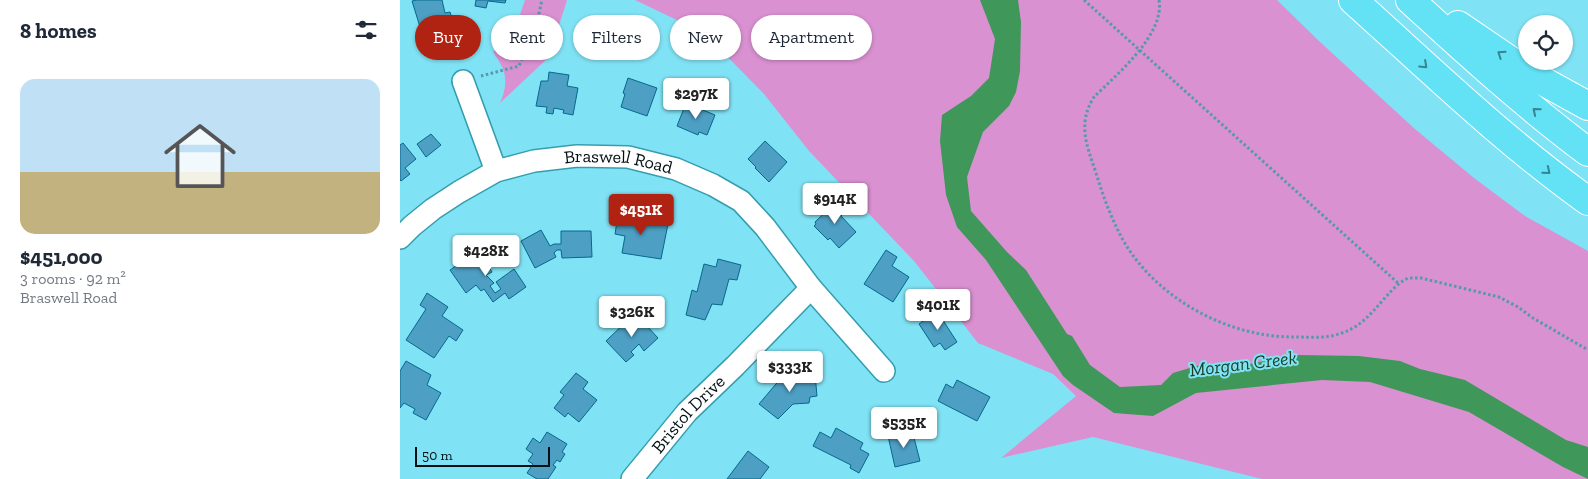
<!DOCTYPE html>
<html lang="en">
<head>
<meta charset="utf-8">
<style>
  body { margin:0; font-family:"Zilla Slab",serif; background:#f2f2f3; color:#1f2937; height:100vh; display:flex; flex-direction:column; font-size:19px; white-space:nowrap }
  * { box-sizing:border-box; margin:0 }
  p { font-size:16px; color:#747a83 }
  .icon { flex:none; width:28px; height:28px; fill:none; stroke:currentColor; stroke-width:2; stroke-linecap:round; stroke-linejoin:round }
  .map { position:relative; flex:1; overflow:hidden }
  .details { display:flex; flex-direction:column; background:#fff; width:400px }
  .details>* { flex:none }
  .guide { position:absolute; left:15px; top:15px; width:475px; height:45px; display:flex; gap:10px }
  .controls { position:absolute; left:1118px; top:15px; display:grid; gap:10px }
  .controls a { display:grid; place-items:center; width:55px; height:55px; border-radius:50%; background:#fff; box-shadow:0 1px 4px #0004; font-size:25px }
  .scale { position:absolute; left:15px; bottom:12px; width:135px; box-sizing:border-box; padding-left:5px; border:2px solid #001014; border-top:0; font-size:14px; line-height:18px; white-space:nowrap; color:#001014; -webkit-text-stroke:4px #80e3f5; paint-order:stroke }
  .price { position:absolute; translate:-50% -42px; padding:0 11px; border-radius:5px; background:#fff; color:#222; font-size:16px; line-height:32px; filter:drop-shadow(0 1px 2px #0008) }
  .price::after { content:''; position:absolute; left:50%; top:30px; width:15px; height:11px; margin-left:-8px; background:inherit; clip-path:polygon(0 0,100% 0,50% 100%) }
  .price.on { background:#b02211; color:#fff }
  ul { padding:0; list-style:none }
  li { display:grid; align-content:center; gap:10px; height:265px; padding:0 20px }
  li+li { border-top:1px solid #e0e1e3 }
  li span { display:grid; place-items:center; height:155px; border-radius:15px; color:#555 }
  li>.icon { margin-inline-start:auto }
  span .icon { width:90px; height:90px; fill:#fffc; stroke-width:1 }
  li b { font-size:21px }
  h2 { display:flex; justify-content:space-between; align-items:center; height:60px; padding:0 20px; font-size:21px }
  .chip { padding:0 18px; border-radius:22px; background:#fff; box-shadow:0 1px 4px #0004; font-size:18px; line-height:45px }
  .chip.on { background:#b02211; color:#fff }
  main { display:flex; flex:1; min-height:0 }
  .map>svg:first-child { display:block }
  .green { fill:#d991d1 }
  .water { fill:#40975a }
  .building { fill:#4d9fc4; stroke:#05698c }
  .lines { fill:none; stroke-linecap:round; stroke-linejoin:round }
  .minor-casing { stroke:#349eaf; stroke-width:24 }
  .trunk-casing { stroke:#fff; stroke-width:30 }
  .path { stroke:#549aa8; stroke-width:3; stroke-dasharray:2.5 2.5; stroke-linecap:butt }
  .minor { stroke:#fff; stroke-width:21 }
  .trunk { stroke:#63e2f6; stroke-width:28 }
  .oneway { stroke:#368490 }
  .labels { text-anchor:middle; stroke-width:4; stroke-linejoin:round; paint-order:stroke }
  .street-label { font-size:18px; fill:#001014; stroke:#80e3f5 }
  .water-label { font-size:19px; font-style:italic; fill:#1b3f25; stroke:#80e3f5 }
</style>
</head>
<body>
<main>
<section class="details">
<h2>8 homes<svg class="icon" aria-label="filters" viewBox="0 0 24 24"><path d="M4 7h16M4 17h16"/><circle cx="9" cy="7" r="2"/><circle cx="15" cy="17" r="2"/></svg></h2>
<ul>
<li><span style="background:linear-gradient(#bfe0f5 60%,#c2b280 0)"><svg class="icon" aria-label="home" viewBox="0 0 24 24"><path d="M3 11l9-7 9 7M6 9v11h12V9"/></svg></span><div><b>$451,000</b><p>3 rooms · 92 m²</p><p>Braswell Road</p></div></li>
</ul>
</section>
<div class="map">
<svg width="1188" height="479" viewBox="0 0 1188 479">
  <rect width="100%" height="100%" fill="#80e3f5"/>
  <g class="green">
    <path d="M125,0H167L149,57L100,103C106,90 108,76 100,63C98,59 95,56 93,52L114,32Z"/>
    <polygon points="235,0 877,0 919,41 1015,129 1074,178 1125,216 1188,251 1188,479 862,479 693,437 601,458 676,396 653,374 578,343 514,261 409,151 364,94 304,33"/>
  </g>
  <polygon class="water" points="580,0 618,0 621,22 620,71 616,92 609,106 583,132 567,177 571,211 607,252 626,270 667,334 672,336 690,365 720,387 761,385 773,373 803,364 833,367 898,355 959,356 1000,361 1020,369 1065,380 1166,440 1188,447 1188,479 1163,467 1069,412 970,382 922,380 796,393 753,416 714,413 673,385 663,376 586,260 557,227 546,195 540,141 542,115 571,96 589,78 595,39"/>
  <g class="building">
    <polygon points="16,0 42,0 45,13 50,12 52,18 43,21 44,26 35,29 34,23 20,27 12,1"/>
    <polygon points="76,0 106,0 105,3 88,1 86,8 75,6"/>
    <polygon points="149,72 169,75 167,86 178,88 173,115 163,113 164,110 154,108 153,114 146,113 147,107 136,106 141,81 148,81"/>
    <polygon points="228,78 257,88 247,116 221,107 225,94 223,93"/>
    <polygon points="286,103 315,115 307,135 299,132 298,135 277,126"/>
    <polygon points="31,134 41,145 26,157 17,144"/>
    <polygon points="365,141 387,162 369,182 355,168 356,167 348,159"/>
    <polygon points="3,143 16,159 5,168 10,174 1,181 0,180 0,145"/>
    <polygon points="438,200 447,210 441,216 456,232 439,248 430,238 428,240 414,226 416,224 415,222"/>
    <polygon points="219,208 231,210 229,219 257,224 258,222 268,224 261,259 222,253 225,236 215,234"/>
    <polygon points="141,230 150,246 154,244 161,244 161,231 191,231 192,257 162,258 161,250 157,250 154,253 156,257 135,268 121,241"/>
    <polygon points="486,250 497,257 492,266 509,277 493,302 464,284"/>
    <polygon points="78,251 82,257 86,254 93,264 89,267 92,272 86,275 94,283 90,286 95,293 101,289 96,282 114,269 126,287 109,299 105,293 93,302 84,289 81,291 76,285 66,293 50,270"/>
    <polygon points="318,259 341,265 337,280 329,279 322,305 312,304 305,320 286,315 292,290 297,292 304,264 316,267"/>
    <polygon points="27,293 48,307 42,316 63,330 56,341 49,336 34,358 6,340 26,309 20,305"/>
    <polygon points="537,311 557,342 545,350 540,343 534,347 519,324"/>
    <polygon points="235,313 258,338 244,351 239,344 231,352 234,355 226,362 206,341"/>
    <polygon points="6,361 31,375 27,385 41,393 26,420 13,413 15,409 4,403 0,408 0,371"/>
    <polygon points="407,372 407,375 415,374 417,396 410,397 409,403 393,404 378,419 359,404 381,378 393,376 392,373"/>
    <polygon points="176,373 188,382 183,389 197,400 179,422 168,413 165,417 154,408 164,395 160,392"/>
    <polygon points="557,380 590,397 577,421 538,401 546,384 553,388"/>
    <polygon points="436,428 463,443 460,449 469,454 459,473 450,468 451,465 413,446 420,432 431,438"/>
    <polygon points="512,430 520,461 495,467 488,436"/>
    <polygon points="147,432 167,444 162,452 165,454 160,462 157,460 153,465 156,467 148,479 137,479 127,473 133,464 128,461 133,454 126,449 133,438 140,443"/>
    <polygon points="348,451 369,467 360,479 327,479"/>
  </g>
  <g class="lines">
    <defs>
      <g id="minor">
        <polyline points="63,81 96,171"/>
        <path id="s1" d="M0,238L12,226L33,209L59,192L96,171L134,161L177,156L228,157L276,169L313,185L341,201L365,227L411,288L484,371"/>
        <path id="s2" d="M232,479L287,412L335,366L411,288"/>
      </g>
      <g id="trunk">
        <path d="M953,0C1030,69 1104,141 1188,201"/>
        <path d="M1010,0C1068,53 1125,105 1188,152"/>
        <polyline points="1058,25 1130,74 1188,106"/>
      </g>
    </defs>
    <use href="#minor" class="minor-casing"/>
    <use href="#trunk" class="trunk-casing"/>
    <g class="path">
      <polyline points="684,0 998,283"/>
      <path d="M759,0C765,35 716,75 694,97C677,124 687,146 696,173C703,196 711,218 723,240C756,298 827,337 893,337C909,337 926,339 942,333C969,324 980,299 1001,282L1008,278H1021L1099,297L1118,307L1133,318L1188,350"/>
      <polyline points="81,76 119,66 136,26 142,0"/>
    </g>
    <use href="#minor" class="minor"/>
    <use href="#trunk" class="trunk"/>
  </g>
  <defs><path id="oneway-chevron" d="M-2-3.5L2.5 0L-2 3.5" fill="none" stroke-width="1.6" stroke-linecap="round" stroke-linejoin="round" transform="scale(1.25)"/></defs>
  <g class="oneway">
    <use href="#oneway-chevron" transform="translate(1101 54) rotate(-146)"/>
    <use href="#oneway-chevron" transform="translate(1024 65) rotate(43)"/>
    <use href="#oneway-chevron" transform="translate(1136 111) rotate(-140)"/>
    <use href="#oneway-chevron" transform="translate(1147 171) rotate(39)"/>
  </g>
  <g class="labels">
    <g class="street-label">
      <text dy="6" stroke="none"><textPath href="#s1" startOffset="242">Braswell Road</textPath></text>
      <text dy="6" stroke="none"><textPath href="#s2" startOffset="86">Bristol Drive</textPath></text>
    </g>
    <g class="water-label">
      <text transform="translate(843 363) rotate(-7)" y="7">Morgan Creek</text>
    </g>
  </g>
</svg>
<div class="controls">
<a><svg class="icon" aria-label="locate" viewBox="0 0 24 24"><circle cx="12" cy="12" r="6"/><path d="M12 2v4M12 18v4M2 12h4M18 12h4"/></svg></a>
</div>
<div class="scale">50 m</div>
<b class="price" style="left:296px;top:120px">$297K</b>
<b class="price" style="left:435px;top:225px">$914K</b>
<b class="price on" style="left:241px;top:236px">$451K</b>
<b class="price" style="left:86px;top:277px">$428K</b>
<b class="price" style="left:538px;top:331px">$401K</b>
<b class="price" style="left:232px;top:338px">$326K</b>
<b class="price" style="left:390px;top:393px">$333K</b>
<b class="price" style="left:504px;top:449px">$535K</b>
<div class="guide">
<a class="chip on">Buy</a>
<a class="chip">Rent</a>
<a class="chip">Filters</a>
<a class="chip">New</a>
<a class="chip">Apartment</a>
</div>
</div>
</main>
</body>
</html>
